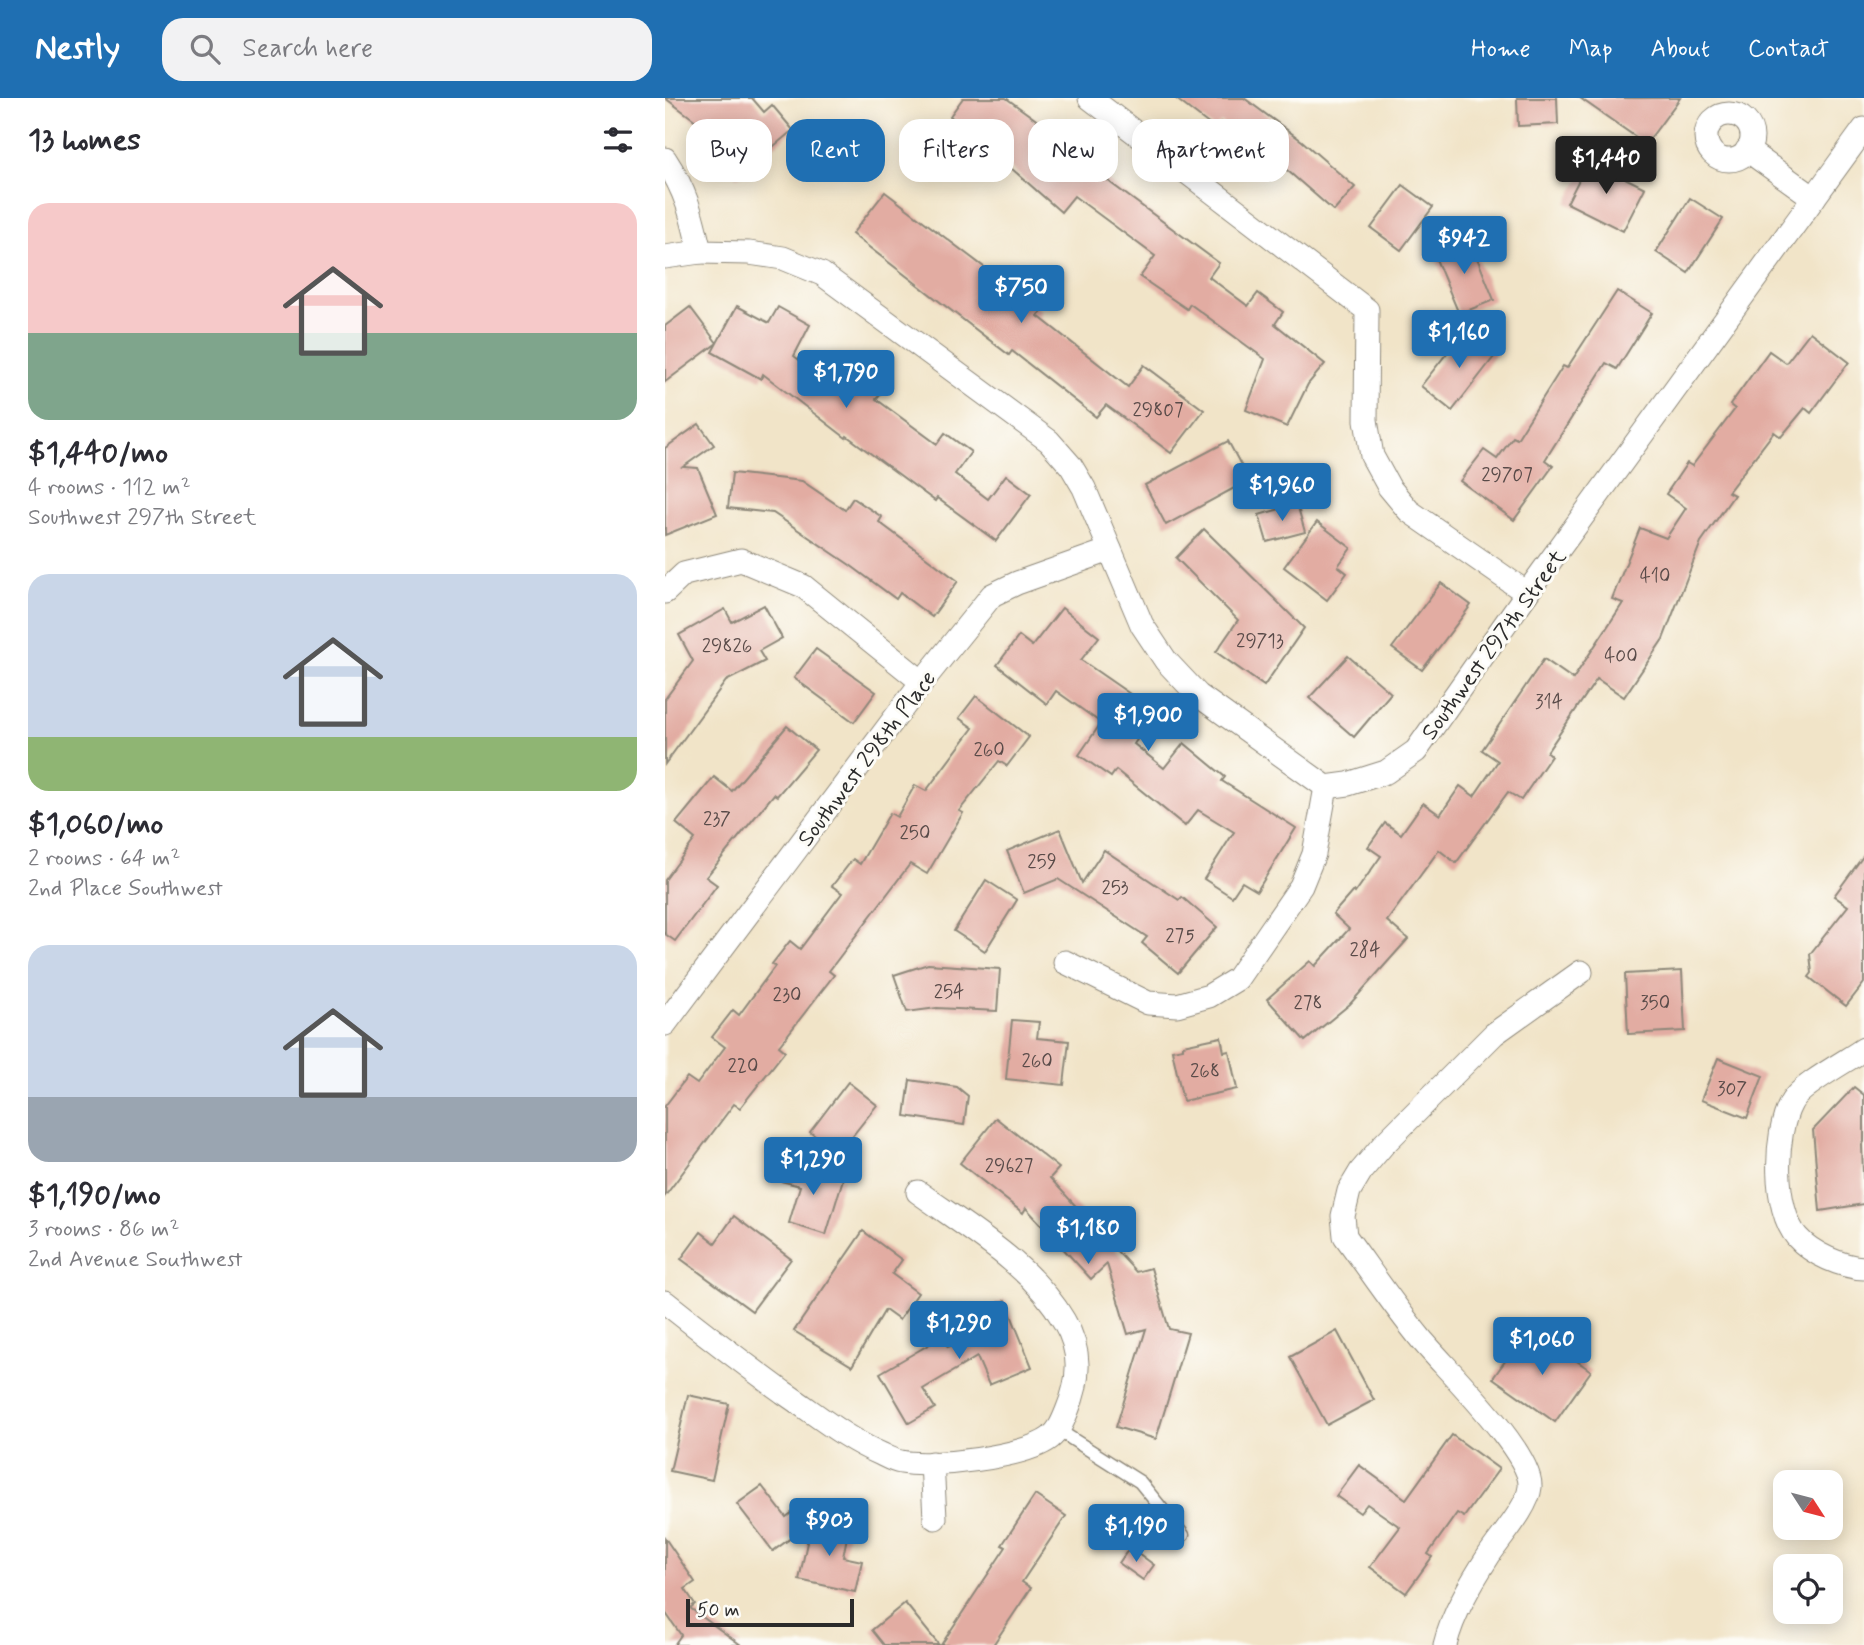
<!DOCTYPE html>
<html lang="en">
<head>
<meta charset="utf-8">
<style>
  body { margin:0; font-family:Mynerve,sans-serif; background:#f2f2f3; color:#2b2b33; height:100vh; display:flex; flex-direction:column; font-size:26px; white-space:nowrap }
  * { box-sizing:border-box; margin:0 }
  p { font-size:23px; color:#7c7c81 }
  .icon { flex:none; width:38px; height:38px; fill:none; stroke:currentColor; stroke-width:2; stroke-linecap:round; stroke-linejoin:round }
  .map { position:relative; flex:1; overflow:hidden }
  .sheet { display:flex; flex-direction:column; background:#fff; width:665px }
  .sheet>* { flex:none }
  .hud { position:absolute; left:21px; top:21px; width:665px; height:63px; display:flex; gap:14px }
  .needle { width:46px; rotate:126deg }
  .fabs { position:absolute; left:1108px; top:1372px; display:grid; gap:14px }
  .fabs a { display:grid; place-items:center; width:70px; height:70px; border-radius:14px; background:#fff; box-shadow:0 4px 18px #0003; font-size:35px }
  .scale { position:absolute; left:21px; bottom:18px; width:168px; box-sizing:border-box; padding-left:7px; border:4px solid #2b2b2b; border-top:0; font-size:19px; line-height:24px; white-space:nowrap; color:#2b2b2b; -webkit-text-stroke:5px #fdfcf7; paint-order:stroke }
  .price { position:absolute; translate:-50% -60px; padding:0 16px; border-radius:7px; background:#1f6fb2; color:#fff; font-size:23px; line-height:46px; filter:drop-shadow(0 2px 4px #0008) }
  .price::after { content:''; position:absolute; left:50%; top:42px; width:21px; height:16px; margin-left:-10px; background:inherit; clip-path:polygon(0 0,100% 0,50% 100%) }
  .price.active { background:#222; color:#fff }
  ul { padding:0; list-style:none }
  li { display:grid; align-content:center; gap:14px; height:371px; padding:0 28px }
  li span { display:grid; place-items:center; height:217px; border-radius:21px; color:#555 }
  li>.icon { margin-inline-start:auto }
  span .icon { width:126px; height:126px; fill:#fffc; stroke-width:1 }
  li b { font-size:30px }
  h2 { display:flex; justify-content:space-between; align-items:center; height:84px; padding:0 28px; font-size:30px }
  .chip { padding:0 24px; border-radius:21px; background:#fff; box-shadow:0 4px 18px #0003; font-size:24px; line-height:63px }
  .chip.active { background:#1f6fb2; color:#fff }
  header { display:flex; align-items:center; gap:42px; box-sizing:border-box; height:98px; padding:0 35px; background:#1f6fb2; color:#fff }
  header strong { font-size:33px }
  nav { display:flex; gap:38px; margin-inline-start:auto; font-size:24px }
  .search { width:490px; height:63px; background:#f2f2f3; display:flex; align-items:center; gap:18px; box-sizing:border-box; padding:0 24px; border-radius:21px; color:#7c7c81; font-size:26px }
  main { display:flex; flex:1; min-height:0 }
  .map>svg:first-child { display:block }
  .building { fill:#e2aca2 }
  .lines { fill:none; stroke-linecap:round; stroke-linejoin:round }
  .service-casing { stroke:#8e887a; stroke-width:15 }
  .minor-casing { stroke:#8e887a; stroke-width:25 }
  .service { stroke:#fff; stroke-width:12 }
  .minor { stroke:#fff; stroke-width:23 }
  .labels { text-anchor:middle; stroke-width:6; stroke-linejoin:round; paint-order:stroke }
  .number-label { font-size:19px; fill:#594b49 }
  .street-label { font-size:23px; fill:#2b2b2b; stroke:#fdfcf7 }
</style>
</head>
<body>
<header>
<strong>Nestly</strong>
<div class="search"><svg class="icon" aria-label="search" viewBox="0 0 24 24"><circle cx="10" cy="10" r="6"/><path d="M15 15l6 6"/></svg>Search here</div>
<nav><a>Home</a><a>Map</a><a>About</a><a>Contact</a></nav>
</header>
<main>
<section class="sheet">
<h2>13 homes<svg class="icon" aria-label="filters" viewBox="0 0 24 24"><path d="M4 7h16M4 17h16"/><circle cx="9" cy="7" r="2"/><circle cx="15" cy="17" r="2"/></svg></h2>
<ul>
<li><span style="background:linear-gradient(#f6c9c9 60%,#7fa58c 0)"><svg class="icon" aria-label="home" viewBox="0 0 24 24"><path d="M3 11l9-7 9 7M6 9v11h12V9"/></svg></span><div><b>$1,440/mo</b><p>4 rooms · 112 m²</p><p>Southwest 297th Street</p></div></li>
<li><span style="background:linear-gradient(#c9d6e8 75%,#8fb573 0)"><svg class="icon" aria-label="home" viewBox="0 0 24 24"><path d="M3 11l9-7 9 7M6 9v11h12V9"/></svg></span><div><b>$1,060/mo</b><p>2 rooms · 64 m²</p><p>2nd Place Southwest</p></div></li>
<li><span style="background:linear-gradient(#c9d6e8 70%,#9aa5b1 0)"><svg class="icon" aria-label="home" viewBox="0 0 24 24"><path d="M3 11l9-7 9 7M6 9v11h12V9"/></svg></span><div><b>$1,190/mo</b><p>3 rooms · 86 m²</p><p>2nd Avenue Southwest</p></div></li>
</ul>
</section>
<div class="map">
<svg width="1199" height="1547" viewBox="0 0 1199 1547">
  <rect width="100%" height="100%" fill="#fdfcf7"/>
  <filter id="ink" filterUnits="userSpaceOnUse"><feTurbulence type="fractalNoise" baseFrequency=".0143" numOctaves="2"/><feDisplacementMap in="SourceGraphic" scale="14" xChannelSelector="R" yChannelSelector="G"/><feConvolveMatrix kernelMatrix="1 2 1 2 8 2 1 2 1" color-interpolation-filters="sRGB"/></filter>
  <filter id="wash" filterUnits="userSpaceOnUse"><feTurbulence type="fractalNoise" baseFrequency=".00686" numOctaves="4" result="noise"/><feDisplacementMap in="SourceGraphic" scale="28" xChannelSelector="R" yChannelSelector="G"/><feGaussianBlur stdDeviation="1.57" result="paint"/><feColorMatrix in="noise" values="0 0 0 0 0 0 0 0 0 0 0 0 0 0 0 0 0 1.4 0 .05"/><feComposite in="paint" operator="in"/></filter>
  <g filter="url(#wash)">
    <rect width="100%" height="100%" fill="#f1e4c8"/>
    <g id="blocks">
      <g class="building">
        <polygon points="0,0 87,0 99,14 107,7 128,32 72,79 37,37 43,32"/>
        <polygon points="298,0 341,0 381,29 447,86 554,165 544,179 583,208 593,195 618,214 610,226 660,266 643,286 622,329 581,312 600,261 525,206 522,211 475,179 490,158 409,98 396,114 338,63 331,73 289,42 299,29 285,18"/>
        <polygon points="510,0 579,0 637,43 690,89 669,113 623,73 556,24 550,31"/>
        <polygon points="852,0 892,0 893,26 853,28"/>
        <polygon points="915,0 1015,0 981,46"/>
        <polygon points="924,62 980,90 958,133 902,105"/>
        <polygon points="738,87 768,109 736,152 706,130"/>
        <polygon points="220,94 377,213 373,218 463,289 479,267 539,312 506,355 441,307 431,319 347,253 344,257 187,136"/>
        <polygon points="1025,100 1058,121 1023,175 991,154"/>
        <polygon points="804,140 829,202 794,216 768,154"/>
        <polygon points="952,193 987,215 952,271 941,265 880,362 888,368 849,422 795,383 819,352 832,361 848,339 852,341 898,268 902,270"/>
        <polygon points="72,208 104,225 113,209 145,227 129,258 172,291 193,265 222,288 211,301 272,346 280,335 306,354 290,376 323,401 341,377 366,396 331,443 272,400 270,403 182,338 181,340 98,276 96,281 47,254 52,245 0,284 0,228 25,209 52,245"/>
        <polygon points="801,231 832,255 787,313 756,288"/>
        <polygon points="1145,234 1184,264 1146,315 1140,310 1116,339 1109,334 1063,394 1069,397 1036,444 998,541 959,599 932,581 882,654 886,658 856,702 843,694 791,765 774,752 722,823 743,841 685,906 640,943 602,901 645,863 650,868 684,831 668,816 688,793 690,795 716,758 703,749 720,725 736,736 758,705 775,717 795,688 809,698 833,663 817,652 879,561 908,581 958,505 947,501 975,430 1001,440 1021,410 1001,396 1022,365 1027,368 1070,311 1065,307 1104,253 1121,265"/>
        <polygon points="34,326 49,347 18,369 33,370 52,416 0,437 0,350"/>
        <polygon points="563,343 584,382 501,427 480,387"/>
        <polygon points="67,375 137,383 180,412 188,400 217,419 214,424 293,483 267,519 235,495 231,501 185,467 108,415 63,410"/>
        <polygon points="632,406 640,434 602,444 594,417"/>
        <polygon points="652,424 686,450 673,468 682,475 662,502 619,469"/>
        <polygon points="539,431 639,530 599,588 551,554 573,522 511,460"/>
        <polygon points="776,485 806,507 757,572 727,550"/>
        <polygon points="99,507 117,540 94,553 100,563 61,583 0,666 0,601 28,563 14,537 60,511 67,524"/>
        <polygon points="397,510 434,539 416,562 491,614 469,646 499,670 519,645 560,679 557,683 631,730 592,793 577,784 567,799 539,781 569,734 533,712 520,728 451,672 446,679 414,657 436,625 391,593 382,606 332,567 354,538 367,548"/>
        <polygon points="151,551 211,594 189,624 129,580"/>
        <polygon points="683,558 726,595 689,639 644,600"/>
        <polygon points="311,598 364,639 342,668 334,663 294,713 298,715 262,776 245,766 164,873 169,877 114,948 120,953 75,1010 69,1006 0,1098 0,1008 22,979 32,986 60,949 47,939 68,912 74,917 110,868 107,866 125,843 135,851 177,795 167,788 188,761 195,766 225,715 232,719 250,687 261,693 308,630 294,620"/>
        <polygon points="122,628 151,652 112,698 109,696 41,779 52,787 10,843 0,836 0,782 30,741 11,725 49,679 67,693"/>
        <polygon points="395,731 417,785 439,752 514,802 517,799 552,829 513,875 477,845 482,839 393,781 359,795 342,753"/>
        <polygon points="1199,757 1199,885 1181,908 1144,879 1147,875 1145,856 1183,808 1169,798"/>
        <polygon points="321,782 352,802 320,853 289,833"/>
        <polygon points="263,866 335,871 332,913 272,910 242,914 229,877"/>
        <polygon points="1017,873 1020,933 963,936 960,876"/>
        <polygon points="347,922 374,924 372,940 404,943 399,987 341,981"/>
        <polygon points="556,939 559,954 564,953 572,991 518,1003 507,952 518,950 518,947"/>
        <polygon points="1053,960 1098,978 1082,1020 1036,1002"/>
        <polygon points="245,982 292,989 303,998 299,1027 240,1018"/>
        <polygon points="183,984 212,1007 173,1056 145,1034"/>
        <polygon points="1189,989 1199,997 1199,1044 1197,1047 1199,1106 1155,1113 1148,1032"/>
        <polygon points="331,1020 394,1070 385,1080 471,1174 486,1170 504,1231 523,1235 491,1341 451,1329 481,1231 463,1236 442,1166 426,1181 361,1110 358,1115 295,1065"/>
        <polygon points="121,1064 178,1081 161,1137 124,1125 135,1088 116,1083"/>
        <polygon points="69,1118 126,1161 87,1213 16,1161 36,1134 50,1145"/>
        <polygon points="198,1133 237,1162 227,1176 253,1195 234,1222 220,1212 187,1268 129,1233"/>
        <polygon points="340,1202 367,1269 324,1287 312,1259 258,1291 270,1310 244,1325 215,1275 277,1239 283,1249 320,1234 312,1214"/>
        <polygon points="672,1233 709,1302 662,1327 625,1259"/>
        <polygon points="856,1241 866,1248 870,1242 885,1253 889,1247 926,1273 890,1324 828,1280"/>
        <polygon points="23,1297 64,1306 47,1382 5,1373"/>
        <polygon points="787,1337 834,1371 799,1419 792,1415 763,1456 767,1459 741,1495 705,1469 735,1429 702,1406 695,1415 671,1398 694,1367 741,1401"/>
        <polygon points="97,1388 121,1419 133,1410 145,1426 108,1453 72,1406"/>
        <polygon points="370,1397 401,1418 357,1484 366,1490 328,1547 276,1547 341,1449 337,1447"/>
        <polygon points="147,1421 184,1429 178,1459 197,1463 190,1494 134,1482"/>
        <polygon points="0,1440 30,1484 20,1491 30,1506 25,1510 76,1547 9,1547 16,1537 0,1514"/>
        <polygon points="465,1449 489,1467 478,1482 454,1465"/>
        <polygon points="240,1505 274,1547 219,1547 207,1532"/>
      </g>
    </g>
  </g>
  <g filter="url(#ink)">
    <use href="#blocks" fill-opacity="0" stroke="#8e887a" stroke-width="2"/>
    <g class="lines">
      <defs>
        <polyline id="service" points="393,1332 475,1384 518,1437"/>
        <g id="minor">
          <polyline points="425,0 702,212 701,322 707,358 724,389 744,413 862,495"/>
          <circle cx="1064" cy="39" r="23"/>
          <polyline points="1082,52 1149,100"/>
          <path d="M0,61C21,93 27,117 35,154L84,155L118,160L157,176L384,343L406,368L419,390L477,527L501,563L533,597L661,689"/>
          <polyline points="0,159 35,154"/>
          <polyline points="0,494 19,476 76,462 138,488 257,584"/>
          <polyline points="661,689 683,686 721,674 751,653 862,495 1199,31"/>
          <polyline points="400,864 483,905 512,907 544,898 572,881 636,788 649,756 661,689"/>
          <polyline points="0,926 257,584 327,497 352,485 445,452"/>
          <path d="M1199,951C1182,963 1134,988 1126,1005C1109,1036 1108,1111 1132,1139C1147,1156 1177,1169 1199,1170"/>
          <path d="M0,1204C39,1235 78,1265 118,1294C151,1316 179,1340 216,1356C222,1359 229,1363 236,1364C267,1370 360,1359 385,1340C394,1333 398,1323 402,1313C415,1282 417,1253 399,1223C367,1167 304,1131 253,1094"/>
          <polyline points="267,1365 270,1420"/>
          <path d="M780,1547C788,1515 806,1485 824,1457C836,1439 863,1409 865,1389C868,1355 778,1268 756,1241C729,1208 705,1172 680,1138L678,1118L684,1093L696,1073L719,1046L829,936L916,874"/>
        </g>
      </defs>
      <use href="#service" class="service-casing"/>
      <use href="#minor" class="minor-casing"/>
      <use href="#service" class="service"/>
      <use href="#minor" class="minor"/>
    </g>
  </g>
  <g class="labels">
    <g class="number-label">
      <text x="493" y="318">29807</text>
      <text x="842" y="383">29707</text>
      <text x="990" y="484">410</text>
      <text x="595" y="549">29713</text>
      <text x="62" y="554">29826</text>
      <text x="956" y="564">400</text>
      <text x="884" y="610">314</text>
      <text x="324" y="658">260</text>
      <text x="52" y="727">237</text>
      <text x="250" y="741">250</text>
      <text x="377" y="770">259</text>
      <text x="450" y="796">253</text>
      <text x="515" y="844">275</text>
      <text x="700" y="858">284</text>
      <text x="284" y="900">254</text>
      <text x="122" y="903">230</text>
      <text x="643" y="911">278</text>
      <text x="990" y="911">350</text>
      <text x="372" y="969">260</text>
      <text x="78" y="974">220</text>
      <text x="540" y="979">268</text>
      <text x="1067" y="997">307</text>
      <text x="344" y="1074">29627</text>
    </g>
    <g class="street-label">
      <text transform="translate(828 546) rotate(-54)" y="8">Southwest 297th Street</text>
      <text transform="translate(201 660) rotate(-53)" y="8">Southwest 298th Place</text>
    </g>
  </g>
</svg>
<div class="fabs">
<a><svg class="needle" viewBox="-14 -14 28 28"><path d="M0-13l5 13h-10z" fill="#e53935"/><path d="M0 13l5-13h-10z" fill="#7c7c81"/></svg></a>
<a><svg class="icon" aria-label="locate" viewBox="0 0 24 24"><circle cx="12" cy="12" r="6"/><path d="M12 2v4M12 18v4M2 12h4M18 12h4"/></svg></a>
</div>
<div class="scale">50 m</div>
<b class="price active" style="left:941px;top:98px">$1,440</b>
<b class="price" style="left:799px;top:178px">$942</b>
<b class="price" style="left:356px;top:227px">$750</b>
<b class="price" style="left:794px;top:272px">$1,160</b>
<b class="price" style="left:181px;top:312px">$1,790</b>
<b class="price" style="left:617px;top:425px">$1,960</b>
<b class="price" style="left:483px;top:655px">$1,900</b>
<b class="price" style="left:148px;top:1099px">$1,290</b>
<b class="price" style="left:423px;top:1168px">$1,180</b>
<b class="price" style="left:294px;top:1263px">$1,290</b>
<b class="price" style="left:877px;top:1279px">$1,060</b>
<b class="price" style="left:164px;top:1460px">$903</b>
<b class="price" style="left:471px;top:1466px">$1,190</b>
<div class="hud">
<a class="chip">Buy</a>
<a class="chip active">Rent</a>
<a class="chip">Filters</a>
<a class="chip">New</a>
<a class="chip">Apartment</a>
</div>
</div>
</main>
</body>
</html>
